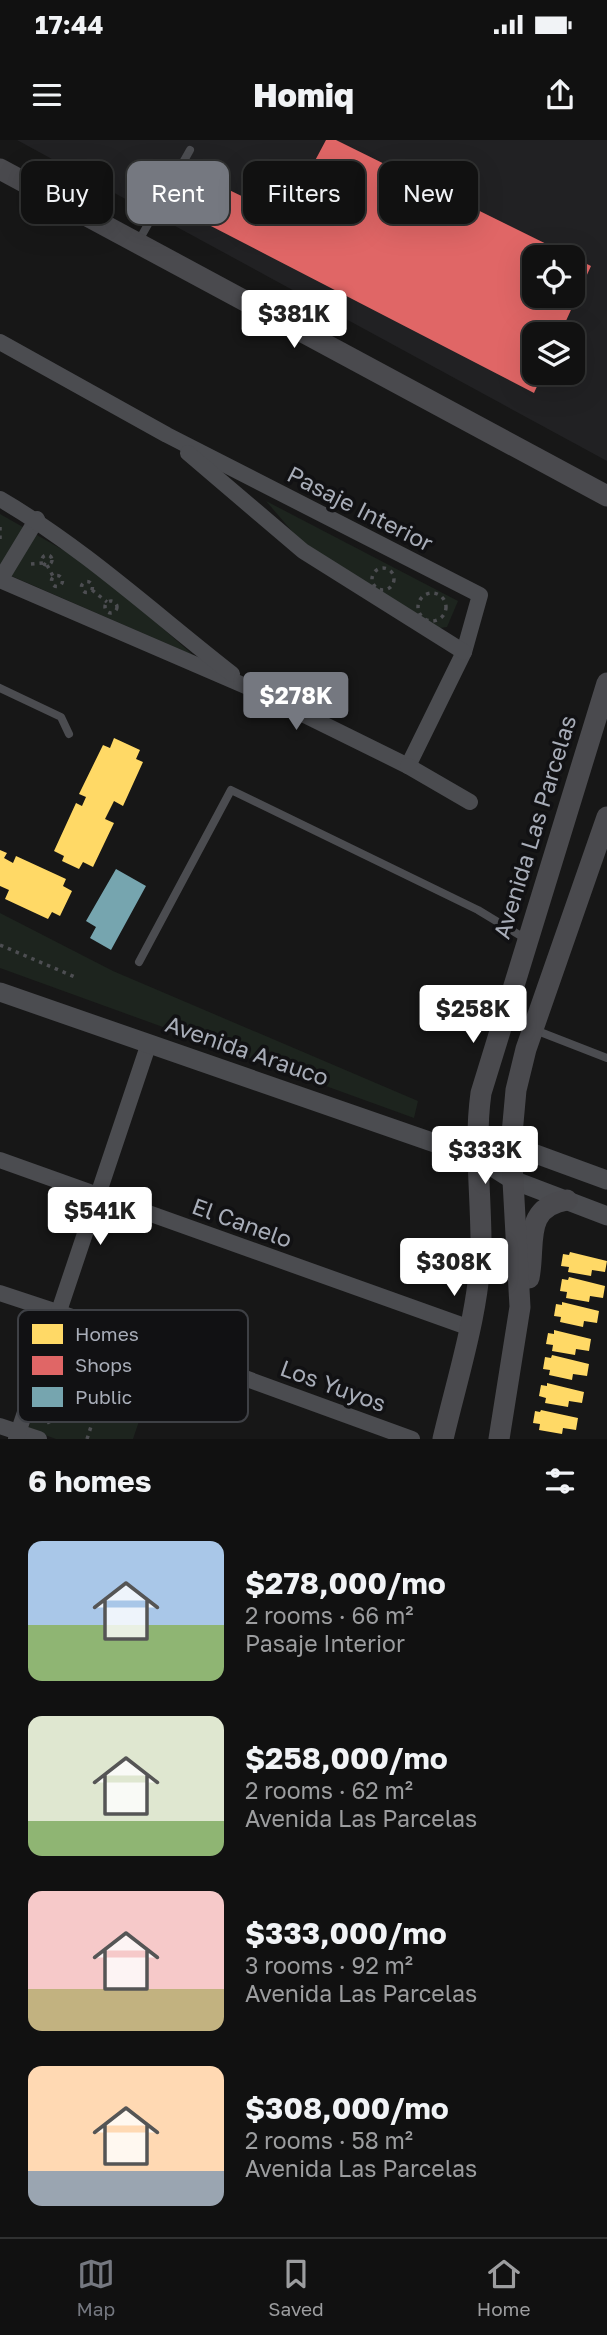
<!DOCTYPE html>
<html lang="en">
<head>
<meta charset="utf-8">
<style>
  body { margin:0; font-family:"Golos Text",sans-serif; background:#1e1f1f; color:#f1f3f6; height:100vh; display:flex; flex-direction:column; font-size:26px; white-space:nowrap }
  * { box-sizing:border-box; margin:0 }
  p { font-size:23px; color:#9c9d9f }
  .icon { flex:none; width:38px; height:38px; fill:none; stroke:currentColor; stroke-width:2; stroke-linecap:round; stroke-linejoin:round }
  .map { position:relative; height:1299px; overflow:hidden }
  .side { display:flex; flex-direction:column; background:#111; flex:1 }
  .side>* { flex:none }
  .hud { position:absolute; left:21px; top:21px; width:565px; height:63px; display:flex; gap:14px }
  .controls { position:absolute; left:522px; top:105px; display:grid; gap:14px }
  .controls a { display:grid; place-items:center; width:63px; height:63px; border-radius:14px; background:#111; box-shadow:0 7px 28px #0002,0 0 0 2px #303131; font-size:35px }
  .price { position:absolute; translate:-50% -60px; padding:0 16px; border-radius:7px; background:#fff; color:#222; font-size:23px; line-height:46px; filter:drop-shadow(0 2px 4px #0008) }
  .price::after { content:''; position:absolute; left:50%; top:42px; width:21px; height:16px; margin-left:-10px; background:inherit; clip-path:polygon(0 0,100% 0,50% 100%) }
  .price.current { background:#757880; color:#fff }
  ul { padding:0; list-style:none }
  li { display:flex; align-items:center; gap:21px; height:175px; padding:0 28px }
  li span { display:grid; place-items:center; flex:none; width:196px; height:140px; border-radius:14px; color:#555 }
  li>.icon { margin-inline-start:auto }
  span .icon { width:84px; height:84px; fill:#fffc; stroke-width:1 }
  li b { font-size:30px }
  h2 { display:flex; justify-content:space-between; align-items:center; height:84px; padding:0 28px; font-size:30px }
  .tag { padding:0 24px; border-radius:14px; background:#111; box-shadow:0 7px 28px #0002,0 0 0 2px #303131; font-size:24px; line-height:63px }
  .tag.current { background:#757880; color:#fff }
  .status { display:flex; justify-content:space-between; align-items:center; height:49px; padding:0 35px; background:#111; direction:ltr }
  .status svg { height:19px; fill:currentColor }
  header { display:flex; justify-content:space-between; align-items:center; height:91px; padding:0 28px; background:#111; font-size:32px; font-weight:800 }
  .tab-bar { display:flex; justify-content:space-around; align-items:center; height:98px; border-top:2px solid #303131; background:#111; font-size:19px; color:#9c9d9f }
  .tab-bar a { display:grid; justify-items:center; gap:4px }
  .tab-bar .current { color:#757880 }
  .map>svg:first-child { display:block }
  .built { fill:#212123; fill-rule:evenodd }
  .green { fill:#1d241e }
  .homes { fill:#ffd966 }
  .shops { fill:#e06666; fill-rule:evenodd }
  .public { fill:#76a5af }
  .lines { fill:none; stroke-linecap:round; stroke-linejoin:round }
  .path { stroke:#4d4e52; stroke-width:3.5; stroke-dasharray:3.5 5; stroke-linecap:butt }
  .service { stroke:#4b4c50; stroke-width:8 }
  .minor { stroke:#4b4c50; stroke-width:16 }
  .tertiary { stroke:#4b4c50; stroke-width:19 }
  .secondary { stroke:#4a4a4e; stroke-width:21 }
  .labels { text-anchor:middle; stroke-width:7; stroke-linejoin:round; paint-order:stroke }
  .street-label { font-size:23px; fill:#a8adb8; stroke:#111113 }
  .key { fill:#111113; stroke:#3e4045; stroke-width:2 }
  .key-label { font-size:19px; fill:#a8adb8 }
</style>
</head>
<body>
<div class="status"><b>17:44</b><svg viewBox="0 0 49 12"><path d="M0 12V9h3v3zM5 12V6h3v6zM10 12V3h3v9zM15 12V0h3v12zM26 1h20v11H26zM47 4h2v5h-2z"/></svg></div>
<header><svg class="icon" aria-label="menu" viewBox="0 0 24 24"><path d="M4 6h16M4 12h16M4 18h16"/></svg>Homiq<svg class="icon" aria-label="share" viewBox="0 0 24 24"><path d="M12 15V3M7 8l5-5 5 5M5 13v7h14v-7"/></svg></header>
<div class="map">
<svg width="607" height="1299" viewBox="0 0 607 1299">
  <rect width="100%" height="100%" fill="#171717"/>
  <path class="built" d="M17,0H607V321ZM534,117H572V156H534ZM534,194H572V233H534Z"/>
  <g class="green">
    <polygon points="266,361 458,461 447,487 433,489 303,404"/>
    <polygon points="0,374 93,427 193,515 0,431"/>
    <polygon points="0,773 113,831 418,961 414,978 0,828"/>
    <polygon points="66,1186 160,1219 133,1299 56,1299 28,1289"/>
  </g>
  <g class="homes">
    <polygon points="114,598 140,610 136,619 143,622 123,666 114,661 105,679 114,683 93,727 83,722 79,729 62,721 64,716 54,711 76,663 82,666 86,657 79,654 103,605 110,608"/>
    <polygon points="0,710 7,713 4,718 13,723 16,716 66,739 63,746 72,751 60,776 52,772 48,779 5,759 9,750 0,746"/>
    <polygon points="570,1112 607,1121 605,1132 592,1130 591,1136 568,1132 569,1127 561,1126 563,1114 569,1115"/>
    <polygon points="569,1137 605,1146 603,1158 590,1156 589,1162 566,1158 567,1152 560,1151 562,1139 568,1140"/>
    <polygon points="562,1162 599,1171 597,1183 584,1181 583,1187 560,1182 561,1177 554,1176 556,1164 562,1165"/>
    <polygon points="554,1190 591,1199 589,1211 576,1209 575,1215 552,1211 553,1205 546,1204 548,1193 554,1194"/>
    <polygon points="552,1215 589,1224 587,1236 573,1234 572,1240 549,1235 550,1230 543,1229 545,1217 551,1218"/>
    <polygon points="547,1243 584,1252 582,1263 569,1261 568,1267 545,1263 546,1258 539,1256 541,1245 547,1246"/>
    <polygon points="541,1270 578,1278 576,1290 563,1288 562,1294 539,1290 540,1284 533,1283 535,1271 540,1272"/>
  </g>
  <path class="shops" d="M326,0H336L591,126L560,194H534V233H543L534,253L176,68L194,33L285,77ZM534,117H572V156H534Z"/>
  <polygon class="public" points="116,729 146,746 111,810 90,798 96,787 86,781"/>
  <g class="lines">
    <g class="path">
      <polyline points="0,387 0,400"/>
      <circle cx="47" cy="420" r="5"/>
      <polyline points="31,424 43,423"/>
      <polyline points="47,425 54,438"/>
      <circle cx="383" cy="439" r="11"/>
      <circle cx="57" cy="441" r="5.5"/>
      <circle cx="87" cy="447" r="5.5"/>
      <polyline points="92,450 107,462"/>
      <circle cx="432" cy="467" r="14"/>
      <circle cx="111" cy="467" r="6"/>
      <polyline points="0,805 75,837"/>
      <polyline points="71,1196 96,1240"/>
      <circle cx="101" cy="1254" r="15"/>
      <polyline points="107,1240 119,1209"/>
      <circle cx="130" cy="1264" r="7"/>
      <polyline points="47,1283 88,1262"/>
      <polyline points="87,1299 97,1268"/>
    </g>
    <g class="service">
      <polyline points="138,102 190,10"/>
      <polyline points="0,548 61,577 69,594"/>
      <polyline points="139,822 231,650 478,770 526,799"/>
      <polyline points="535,890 607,918"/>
    </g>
    <g class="minor">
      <polyline points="0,202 167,295 480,455 464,512 408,626 250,548 0,440 37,379"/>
      <polyline points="188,313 303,411 464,512"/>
      <path d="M0,359C84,408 155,474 232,534"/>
      <polyline points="408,626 470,662"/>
      <polyline points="0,1020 470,1188"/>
      <polyline points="0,1153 124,1194 412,1299"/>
      <polyline points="0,1286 39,1299"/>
      <polyline points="16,1299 149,903"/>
    </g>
    <g class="tertiary">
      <polyline points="0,852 478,1018 513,1040 607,1076"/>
      <polyline points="478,1018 511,1005 607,1040"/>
    </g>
    <g class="secondary">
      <polyline points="0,29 607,356"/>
      <path d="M529,1138C536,1103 522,1068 567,1060"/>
      <path d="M443,1299C458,1235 480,1169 481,1103C481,1053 474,1003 481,953L607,543"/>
      <polyline points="499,1299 520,1167 511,1005 516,950 526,909 607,677"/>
    </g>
  </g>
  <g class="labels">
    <g class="street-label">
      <text transform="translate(360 369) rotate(27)" y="8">Pasaje Interior</text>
      <text transform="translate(535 687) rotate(-73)" y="8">Avenida Las Parcelas</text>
      <text transform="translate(247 911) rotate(19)" y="8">Avenida Arauco</text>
      <text transform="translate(242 1083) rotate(20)" y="8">El Canelo</text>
      <text transform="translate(333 1246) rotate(20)" y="8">Los Yuyos</text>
    </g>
  </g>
  <rect x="18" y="1170" width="230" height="112" rx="10" class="key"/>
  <rect x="32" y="1184" width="31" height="20" fill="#ffd966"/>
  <rect x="32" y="1216" width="31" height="19" fill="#e06666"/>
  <rect x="32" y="1247" width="31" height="20" fill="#76a5af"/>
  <g class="key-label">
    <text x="75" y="1201">Homes</text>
    <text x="75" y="1232">Shops</text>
    <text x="75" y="1264">Public</text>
  </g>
</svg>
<div class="controls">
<a><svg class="icon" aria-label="locate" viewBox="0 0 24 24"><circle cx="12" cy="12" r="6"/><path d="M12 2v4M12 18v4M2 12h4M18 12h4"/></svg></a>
<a><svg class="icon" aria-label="layers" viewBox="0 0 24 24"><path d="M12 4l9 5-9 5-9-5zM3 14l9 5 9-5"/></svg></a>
</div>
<b class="price" style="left:294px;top:210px">$381K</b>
<b class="price current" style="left:296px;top:592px">$278K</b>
<b class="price" style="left:473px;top:905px">$258K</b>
<b class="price" style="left:485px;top:1046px">$333K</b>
<b class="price" style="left:100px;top:1107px">$541K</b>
<b class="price" style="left:454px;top:1158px">$308K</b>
<div class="hud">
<a class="tag">Buy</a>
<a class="tag current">Rent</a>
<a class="tag">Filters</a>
<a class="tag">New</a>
</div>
</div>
<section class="side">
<h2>6 homes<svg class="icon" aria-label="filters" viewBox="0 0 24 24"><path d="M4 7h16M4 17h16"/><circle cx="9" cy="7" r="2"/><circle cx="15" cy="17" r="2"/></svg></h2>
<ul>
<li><span style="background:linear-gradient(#a9c7e8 60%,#8fb573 0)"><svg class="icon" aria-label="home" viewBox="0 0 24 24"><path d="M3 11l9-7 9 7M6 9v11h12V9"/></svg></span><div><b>$278,000/mo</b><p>2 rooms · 66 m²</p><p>Pasaje Interior</p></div></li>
<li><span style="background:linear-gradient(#dfe7d0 75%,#8fb573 0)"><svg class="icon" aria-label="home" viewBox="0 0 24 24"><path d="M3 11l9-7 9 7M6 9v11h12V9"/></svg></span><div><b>$258,000/mo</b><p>2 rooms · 62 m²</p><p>Avenida Las Parcelas</p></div></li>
<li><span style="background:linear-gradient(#f6c9c9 70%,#c2b280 0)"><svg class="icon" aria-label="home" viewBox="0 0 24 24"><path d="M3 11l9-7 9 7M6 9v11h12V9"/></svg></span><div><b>$333,000/mo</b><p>3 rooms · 92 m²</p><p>Avenida Las Parcelas</p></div></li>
<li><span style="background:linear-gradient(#ffd9b3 75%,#9aa5b1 0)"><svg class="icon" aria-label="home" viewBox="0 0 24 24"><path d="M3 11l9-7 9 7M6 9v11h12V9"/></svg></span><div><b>$308,000/mo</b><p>2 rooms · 58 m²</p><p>Avenida Las Parcelas</p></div></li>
</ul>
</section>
<nav class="tab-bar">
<a class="current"><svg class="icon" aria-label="map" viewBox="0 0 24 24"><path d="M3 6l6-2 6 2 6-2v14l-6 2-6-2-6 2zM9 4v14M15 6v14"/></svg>Map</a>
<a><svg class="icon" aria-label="saved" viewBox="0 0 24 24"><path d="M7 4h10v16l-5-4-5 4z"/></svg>Saved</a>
<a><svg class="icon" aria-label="home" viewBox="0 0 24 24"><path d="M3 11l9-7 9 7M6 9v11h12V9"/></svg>Home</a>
</nav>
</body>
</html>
